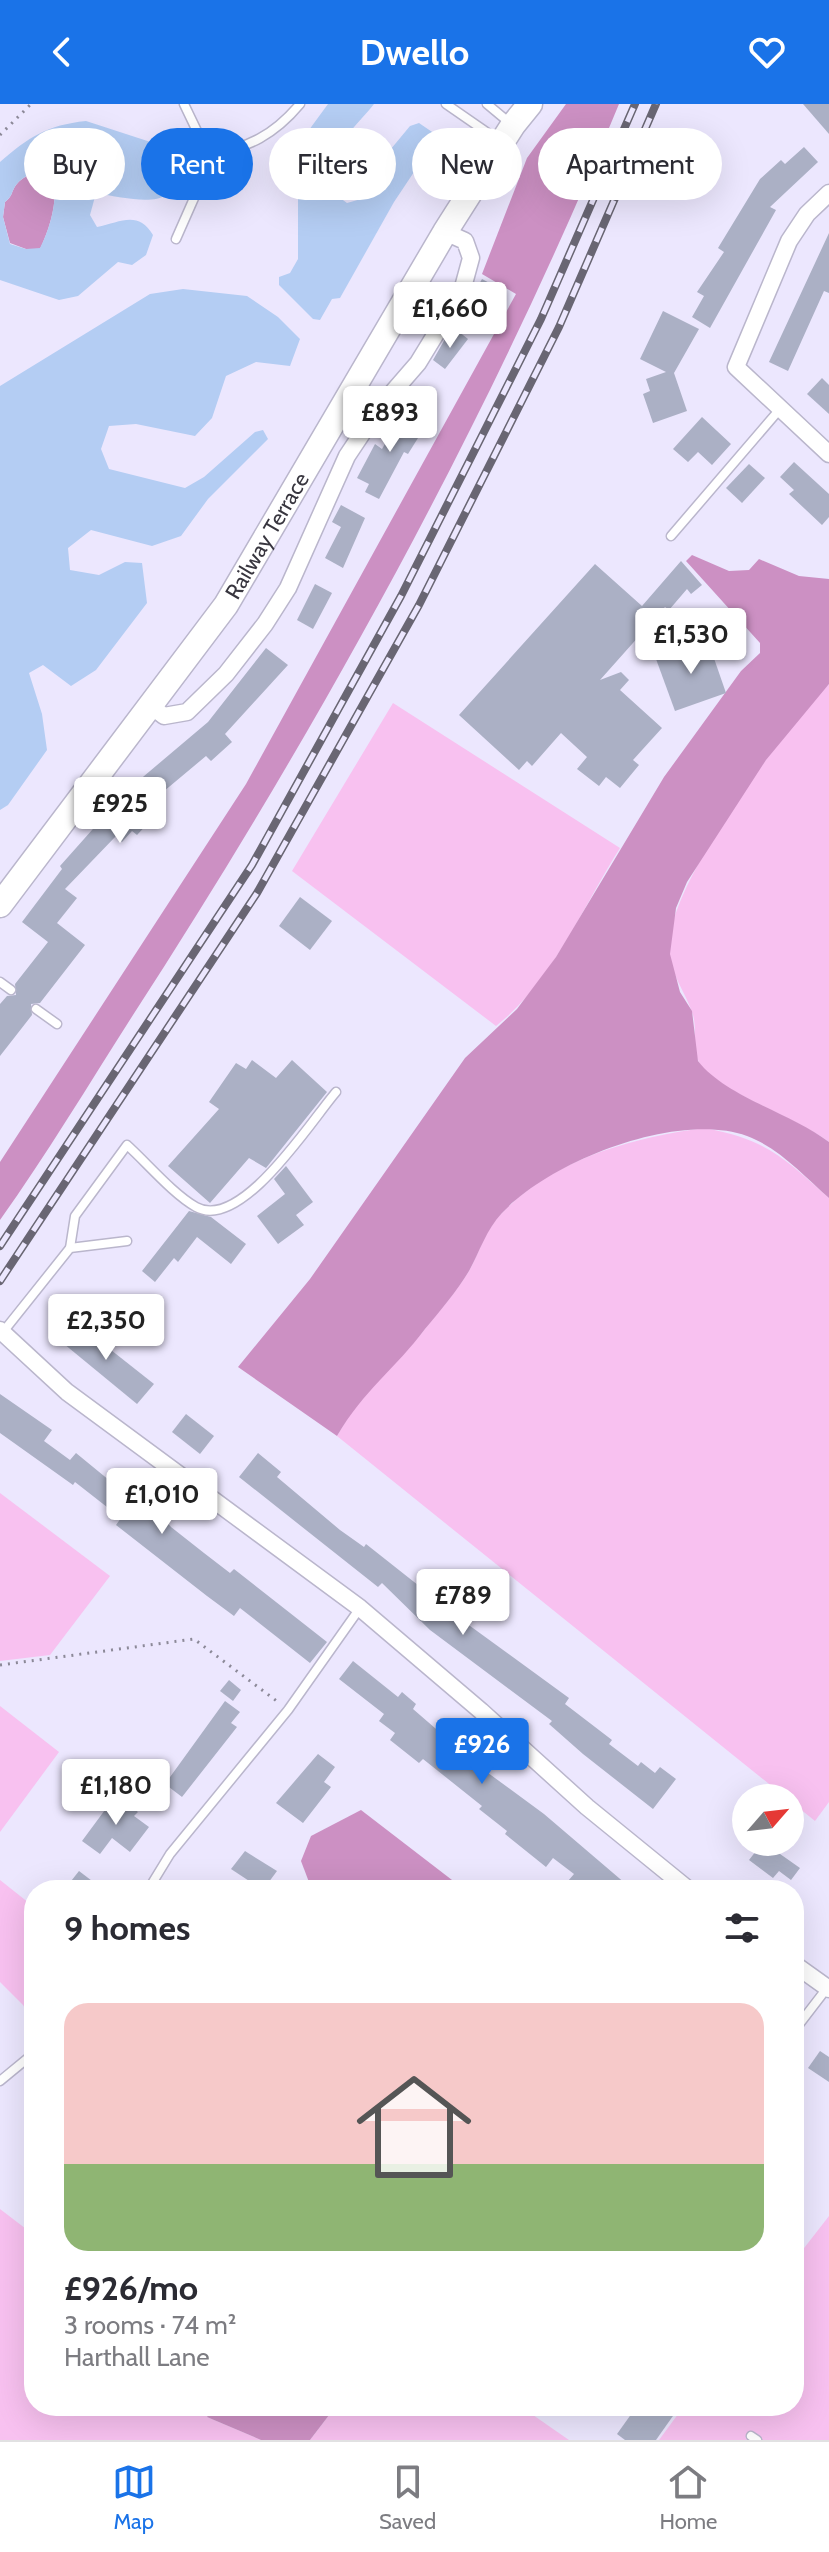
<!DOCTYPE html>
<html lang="en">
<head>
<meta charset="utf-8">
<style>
  body { margin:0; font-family:Cabin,sans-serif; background:#f7f7f7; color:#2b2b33; height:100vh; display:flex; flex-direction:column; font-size:30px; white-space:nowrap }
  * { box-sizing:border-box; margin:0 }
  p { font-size:26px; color:#7c7c81 }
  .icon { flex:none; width:44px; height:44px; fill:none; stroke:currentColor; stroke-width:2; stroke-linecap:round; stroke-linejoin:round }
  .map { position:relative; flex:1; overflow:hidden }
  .side { position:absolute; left:24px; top:1776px; width:780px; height:536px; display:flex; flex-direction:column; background:#fff; border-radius:32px; box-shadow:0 8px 32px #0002 }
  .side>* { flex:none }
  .top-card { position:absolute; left:24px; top:24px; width:782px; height:72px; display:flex; gap:16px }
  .needle { width:52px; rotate:62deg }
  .fabs { position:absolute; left:732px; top:1680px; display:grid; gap:16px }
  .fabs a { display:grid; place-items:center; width:72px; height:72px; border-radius:50%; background:#fff; box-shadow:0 8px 32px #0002; font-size:40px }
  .price { position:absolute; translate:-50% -68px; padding:0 18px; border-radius:8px; background:#fff; color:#222; font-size:26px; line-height:52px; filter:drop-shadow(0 2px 4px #0008) }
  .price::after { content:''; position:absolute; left:50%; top:48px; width:24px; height:18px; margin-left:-12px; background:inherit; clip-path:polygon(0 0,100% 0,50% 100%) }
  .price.selected { background:#1a73e8; color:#fff }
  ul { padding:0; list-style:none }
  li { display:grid; align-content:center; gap:16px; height:424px; padding:0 40px }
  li+li { border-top:2px solid #e1e1e2 }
  li span { display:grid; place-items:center; height:248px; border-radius:24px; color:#555 }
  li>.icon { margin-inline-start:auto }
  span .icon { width:144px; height:144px; fill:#fffc; stroke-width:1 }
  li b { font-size:34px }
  h2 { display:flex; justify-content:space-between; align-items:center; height:96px; padding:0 40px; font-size:34px }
  .chip { padding:0 28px; border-radius:36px; background:#fff; box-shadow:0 8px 32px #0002; font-size:28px; line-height:72px }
  .chip.selected { background:#1a73e8; color:#fff }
  header { display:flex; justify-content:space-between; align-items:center; height:104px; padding:0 40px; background:#1a73e8; color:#fff; font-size:36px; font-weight:700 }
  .menu { display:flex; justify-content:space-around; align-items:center; height:112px; border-top:2px solid #e1e1e2; background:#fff; font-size:22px; color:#7c7c81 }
  .menu a { display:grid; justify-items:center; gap:4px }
  .menu .selected { color:#1a73e8 }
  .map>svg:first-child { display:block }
  .green { fill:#f8c1f0 }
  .forest { fill:#cc90c3 }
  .water { fill:#b4cdf3; fill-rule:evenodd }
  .building { fill:#abb0c5 }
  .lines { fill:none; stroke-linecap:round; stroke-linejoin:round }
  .lane-casing { stroke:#bab6cc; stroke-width:11 }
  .street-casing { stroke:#bab6cc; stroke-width:19 }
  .secondary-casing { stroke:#bab6cc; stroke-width:27 }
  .path { stroke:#8c8998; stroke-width:3; stroke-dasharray:2 6; stroke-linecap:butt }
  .lane { stroke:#fff; stroke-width:8 }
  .street { stroke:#fff; stroke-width:16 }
  .secondary { stroke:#fff; stroke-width:24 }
  .rail-casing { stroke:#696673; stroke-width:8 }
  .rail { stroke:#ece7fe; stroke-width:5; stroke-dasharray:15; stroke-linecap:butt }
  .labels { text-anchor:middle; stroke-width:6; stroke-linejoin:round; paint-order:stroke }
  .street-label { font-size:22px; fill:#38363f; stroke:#ece7fe }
</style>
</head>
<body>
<header><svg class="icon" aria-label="back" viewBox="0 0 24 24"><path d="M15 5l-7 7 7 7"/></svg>Dwello<svg class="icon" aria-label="heart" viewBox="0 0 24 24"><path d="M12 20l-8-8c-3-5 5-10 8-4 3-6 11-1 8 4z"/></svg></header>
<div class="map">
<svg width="829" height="2336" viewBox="0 0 829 2336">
  <rect width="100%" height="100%" fill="#ece7fe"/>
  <g class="green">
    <path d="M829,580V1038C793,1011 731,994 703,964C690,949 698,928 693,911C686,888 669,869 669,843C669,779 783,626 829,580Z"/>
    <path d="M393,599L620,744C582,804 553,877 496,922L292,767Z"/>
    <path d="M705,1024C767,1036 783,1053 829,1094V1698L815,1717L337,1332C346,1317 355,1301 367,1287C385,1265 408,1248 425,1225C440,1206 457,1187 469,1167C480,1147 485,1126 502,1109C553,1055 634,1033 705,1024Z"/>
    <polygon points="0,1389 110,1472 50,1551 0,1557"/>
    <polygon points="0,1602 59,1648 0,1728"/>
    <polygon points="0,1776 34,1803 34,1919 23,1901 0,1878"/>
    <polygon points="0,2105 34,2131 34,2302 214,2302 207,2313 261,2336 0,2336"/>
    <polygon points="829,2112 829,2336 659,2336 684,2302 794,2302 794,2157"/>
    <polygon points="336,2302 520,2302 569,2336 310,2336"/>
  </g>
  <g class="forest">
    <path d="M566,0H619C488,318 320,622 133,911C89,980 47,1050 0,1116V1058L246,680L516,190L482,170L527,54Z"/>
    <path d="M51,62C60,89 52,120 40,145H26L10,139L3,113L5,98C13,92 11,88 16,81C23,71 40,66 51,62Z"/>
    <path d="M692,451L729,467L749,466L759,455L799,472L829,475V580L766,656L687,778L676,804L670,850L680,888L692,907L698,957C726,993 791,1009 829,1038V1094C804,1072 779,1044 747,1032C677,1007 551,1057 502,1109C486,1126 480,1147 469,1167C457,1187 440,1207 425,1225C395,1265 364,1286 337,1332L238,1263L310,1175L465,954L517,905L556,853L664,673L741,567L760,549V539L686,457Z"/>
    <polygon points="361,1706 465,1786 312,1786 301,1757 311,1732"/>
    <polygon points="214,2302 336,2302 310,2336 261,2336 207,2313"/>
  </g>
  <g class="water">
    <path d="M328,0H374C351,29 301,69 347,99L361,95L376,63L410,22L419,19L438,32L394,98L340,194L332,195L320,216L313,215L279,181V173L290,169L298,155V41Z"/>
    <path d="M86,17L169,44C194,110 140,97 96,89L90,111L97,123C121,118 138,106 153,131L146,151L132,161L118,158L78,192L59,196L0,176V58C29,33 47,21 86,17ZM51,62C60,88 52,121 40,144L26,145L10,140L3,113L5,98C13,92 11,88 16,81C23,71 39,66 51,62Z"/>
    <polygon points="183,185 247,192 278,213 300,235 290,262 256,258 226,272 212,314 195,332 136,320 109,322 101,345 109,365 185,384 204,373 255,328 263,326 268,335 208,395 181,432 152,442 91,426 68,444 70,466 99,471 125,458 142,459 147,499 96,566 71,582 43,561 29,569 42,610 47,646 8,701 0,706 0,282 150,190"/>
  </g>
  <g class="building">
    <polygon points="803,0 829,0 829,30"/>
    <polygon points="697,38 716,46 702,82 682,74"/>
    <polygon points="804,43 818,58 770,103 776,106 710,224 692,213 704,192 697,188 724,148 718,144 760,75 781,56 785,60"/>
    <polygon points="829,129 829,189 824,187 788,267 769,258"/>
    <polygon points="482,175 497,183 482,209 467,201"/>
    <polygon points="663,207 699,225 674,269 687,307 653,319 643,290 650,287 646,275 666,268 640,255"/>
    <polygon points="458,227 468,235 445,265 433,256 445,235 449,238"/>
    <polygon points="822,274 829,281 829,310 807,290"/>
    <polygon points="407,302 422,311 411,330 418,334 408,350 404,348 379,395 365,388 369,380 357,374 375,340 382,345"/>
    <polygon points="702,313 731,340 712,361 698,348 688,358 673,345"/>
    <polygon points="794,358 829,390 829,413 822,421 789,390 794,386 780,373"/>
    <polygon points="749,360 765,374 742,399 726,384"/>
    <polygon points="341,401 365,414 343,464 325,454 341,423 332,418"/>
    <polygon points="681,457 702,481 691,490 687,485 669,506 665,503 600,576 621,568 629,576 620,586 662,624 633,656 639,661 620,684 606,673 599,682 577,665 587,653 561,629 532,662 527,657 519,666 459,611 595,460 642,502"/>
    <polygon points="315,480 332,489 313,525 297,516"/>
    <polygon points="726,507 732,523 700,535 694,518"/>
    <polygon points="708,537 726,589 675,607 656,555"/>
    <polygon points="266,544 288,561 225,630 232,638 211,657 206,652 151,698 155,702 148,709 153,714 137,731 132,727 122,738 116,732 65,785 77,794 57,819 85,841 40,899 31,900 32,911 0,952 0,900 7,892 16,891 15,880 48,838 22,818 62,765 60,762 100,717 137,678 208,618"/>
    <polygon points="300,793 332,817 310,846 279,822"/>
    <polygon points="252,956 276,974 292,956 327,988 266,1064 249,1054 210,1099 168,1062 219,1005 209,998 236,959 246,965"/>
    <polygon points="286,1062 313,1098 296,1111 304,1121 278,1140 257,1112 285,1090 274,1075"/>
    <polygon points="189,1107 211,1113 246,1140 231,1160 197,1133 178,1158 174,1154 155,1178 142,1167"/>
    <polygon points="73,1216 154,1280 137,1300 58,1235"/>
    <polygon points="0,1290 52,1326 44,1337 70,1356 76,1349 143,1404 149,1397 171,1423 204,1449 230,1469 234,1465 327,1538 310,1559 240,1504 234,1512 207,1492 116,1421 121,1414 75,1378 73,1381 0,1329"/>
    <polygon points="186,1310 214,1332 200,1350 172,1328"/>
    <polygon points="258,1349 281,1368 277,1373 340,1426 364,1443 366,1440 447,1504 451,1500 455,1503 460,1498 473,1509 466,1519 569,1594 565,1600 612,1636 609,1640 638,1662 641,1658 655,1669 660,1663 676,1675 653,1705 583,1650 549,1620 552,1617 430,1526 382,1479 378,1483 239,1373"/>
    <polygon points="353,1557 398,1593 402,1588 416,1600 413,1605 480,1663 544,1710 633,1786 579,1786 568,1777 574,1770 553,1754 546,1763 505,1730 507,1727 479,1705 482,1702 423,1655 419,1659 390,1636 395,1629 379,1617 384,1610 339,1575"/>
    <polygon points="229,1576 241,1586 233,1597 220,1587"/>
    <polygon points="225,1597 240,1608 231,1619 237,1623 182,1693 165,1680"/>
    <polygon points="318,1650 335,1663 324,1678 331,1683 303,1719 276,1699"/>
    <polygon points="116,1691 138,1708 134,1712 149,1723 130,1748 112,1734 100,1750 82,1737"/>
    <polygon points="763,1738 800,1764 791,1776 779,1767 773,1774 749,1756"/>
    <polygon points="245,1747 277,1767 263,1786 231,1765"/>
    <polygon points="79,1767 104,1786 64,1786"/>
    <polygon points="820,1947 829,1953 829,1978 808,1964"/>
    <polygon points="637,2302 680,2302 656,2336 625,2336 617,2330"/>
  </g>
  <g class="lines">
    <defs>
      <g id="lane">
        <path d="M184,0L208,50C248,45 275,30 300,0"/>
        <polyline points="446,0 498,36"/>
        <polyline points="487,0 511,20"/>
        <polyline points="176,135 206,67 208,50"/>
        <polyline points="671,432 780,305"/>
        <polyline points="0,878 11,886"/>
        <polyline points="36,905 57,920"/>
        <path d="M70,1144L75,1112L127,1041C147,1059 173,1090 196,1103C241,1128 311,1017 336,988"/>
        <polyline points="3,1228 70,1144 127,1137"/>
        <polyline points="148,1786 170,1750 288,1606 360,1504"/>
        <polyline points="794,1927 827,1884"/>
        <polyline points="0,1977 34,1949"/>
        <polyline points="751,2332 757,2336"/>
      </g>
      <g id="street">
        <polyline points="829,89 807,110 789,137 736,263 829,350"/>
        <polyline points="151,602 164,612 187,608 226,570 265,520 288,484 347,352 379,304 418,259 462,187 471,154 465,137 445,128"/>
        <polyline points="0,1226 67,1288 360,1504 481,1607 587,1703 689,1786"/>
        <polyline points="794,1860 829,1885"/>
      </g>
      <g id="secondary">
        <path id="s1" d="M0,801L226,501L445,128L513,21L530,0"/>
      </g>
    </defs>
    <use href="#lane" class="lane-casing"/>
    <use href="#street" class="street-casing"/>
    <use href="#secondary" class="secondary-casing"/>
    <g class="path">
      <polyline points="0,31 31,0"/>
      <polyline points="0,1561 194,1535 278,1598"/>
    </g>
    <use href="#lane" class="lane"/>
    <use href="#street" class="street"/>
    <use href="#secondary" class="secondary"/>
    <defs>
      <g id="rail">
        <polyline points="0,1142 252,761 401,492 541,215 635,0"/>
        <polyline points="0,1177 257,789 419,501 559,223 656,0"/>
      </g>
    </defs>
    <use href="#rail" class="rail-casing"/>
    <use href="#rail" class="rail"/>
  </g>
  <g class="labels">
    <g class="street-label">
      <text dy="8" stroke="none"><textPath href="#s1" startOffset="456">Railway Terrace</textPath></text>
    </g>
  </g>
</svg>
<div class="fabs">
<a><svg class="needle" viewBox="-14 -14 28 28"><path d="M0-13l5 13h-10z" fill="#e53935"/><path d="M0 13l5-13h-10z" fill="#7c7c81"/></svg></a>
</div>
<b class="price" style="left:450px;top:246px">£1,660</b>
<b class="price" style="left:390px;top:350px">£893</b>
<b class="price" style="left:691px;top:572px">£1,530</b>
<b class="price" style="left:120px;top:741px">£925</b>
<b class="price" style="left:106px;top:1258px">£2,350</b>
<b class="price" style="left:162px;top:1432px">£1,010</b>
<b class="price" style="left:463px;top:1533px">£789</b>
<b class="price selected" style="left:482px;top:1682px">£926</b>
<b class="price" style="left:116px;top:1723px">£1,180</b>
<div class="top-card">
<a class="chip">Buy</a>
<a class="chip selected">Rent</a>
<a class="chip">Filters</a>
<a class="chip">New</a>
<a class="chip">Apartment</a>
</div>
<section class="side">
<h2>9 homes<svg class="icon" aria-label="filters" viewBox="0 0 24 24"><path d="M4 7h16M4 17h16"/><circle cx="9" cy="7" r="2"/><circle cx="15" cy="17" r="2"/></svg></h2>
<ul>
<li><span style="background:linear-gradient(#f6c9c9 65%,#8fb573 0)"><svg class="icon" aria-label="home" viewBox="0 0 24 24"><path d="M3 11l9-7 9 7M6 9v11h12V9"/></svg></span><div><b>£926/mo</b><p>3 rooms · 74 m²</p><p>Harthall Lane</p></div></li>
</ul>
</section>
</div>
<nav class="menu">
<a class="selected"><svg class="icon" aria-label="map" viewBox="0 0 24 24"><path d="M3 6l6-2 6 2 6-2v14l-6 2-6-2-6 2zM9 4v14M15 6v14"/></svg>Map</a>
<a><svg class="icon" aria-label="saved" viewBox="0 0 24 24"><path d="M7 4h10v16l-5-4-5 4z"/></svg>Saved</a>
<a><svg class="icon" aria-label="home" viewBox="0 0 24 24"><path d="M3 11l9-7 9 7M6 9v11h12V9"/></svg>Home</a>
</nav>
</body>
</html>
